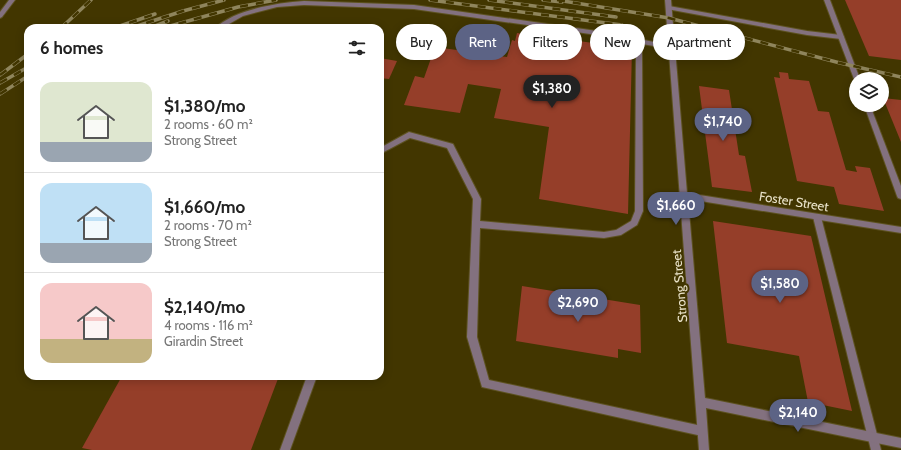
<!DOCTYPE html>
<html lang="en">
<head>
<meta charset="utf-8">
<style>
  body { margin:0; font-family:Cabin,sans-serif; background:#f2f2f2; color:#222; height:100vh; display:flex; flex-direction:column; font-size:15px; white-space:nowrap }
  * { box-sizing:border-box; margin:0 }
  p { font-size:13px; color:#767676 }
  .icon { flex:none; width:22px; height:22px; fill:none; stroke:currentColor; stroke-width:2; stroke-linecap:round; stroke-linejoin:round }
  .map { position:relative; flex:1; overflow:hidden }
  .drawer { position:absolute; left:24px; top:24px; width:360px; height:356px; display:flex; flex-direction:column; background:#fff; border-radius:12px; box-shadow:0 2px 10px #0003 }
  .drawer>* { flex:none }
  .hud { position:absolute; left:396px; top:24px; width:380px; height:36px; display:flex; gap:8px }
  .fabs { position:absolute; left:849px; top:72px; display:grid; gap:8px }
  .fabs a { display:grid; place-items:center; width:40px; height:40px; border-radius:50%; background:#fff; box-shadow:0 2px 10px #0003; font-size:20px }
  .price { position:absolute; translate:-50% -34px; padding:0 9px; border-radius:14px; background:#5c6385; color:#fff; font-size:13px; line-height:26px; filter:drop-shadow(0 1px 2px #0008) }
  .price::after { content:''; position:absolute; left:50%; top:24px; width:12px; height:9px; margin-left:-6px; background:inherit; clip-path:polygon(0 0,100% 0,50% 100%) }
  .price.active { background:#222; color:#fff }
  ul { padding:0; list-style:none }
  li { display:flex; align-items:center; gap:12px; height:100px; padding:0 16px }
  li+li { border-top:1px solid #e0e0e0 }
  li span { display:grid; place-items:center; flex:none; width:112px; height:80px; border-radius:12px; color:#555 }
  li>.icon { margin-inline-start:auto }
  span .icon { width:48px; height:48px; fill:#fffc; stroke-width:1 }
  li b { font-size:17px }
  h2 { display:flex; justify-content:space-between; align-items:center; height:48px; padding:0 16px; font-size:17px }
  .pill { padding:0 14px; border-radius:18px; background:#fff; box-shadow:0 2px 10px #0003; font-size:14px; line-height:36px }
  .pill.active { background:#5c6385; color:#fff }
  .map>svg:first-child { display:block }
  .building { fill:#953e29 }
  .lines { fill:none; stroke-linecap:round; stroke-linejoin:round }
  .service-casing { stroke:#5d5220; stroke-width:2 }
  .minor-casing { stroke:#5d5220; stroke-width:2 }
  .service { fill:#83717f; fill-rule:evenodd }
  .minor { fill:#83717f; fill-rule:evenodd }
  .rail-casing { stroke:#8f855c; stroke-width:3.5 }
  .rail { stroke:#423600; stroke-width:2.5; stroke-dasharray:8; stroke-linecap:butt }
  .labels { text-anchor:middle; stroke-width:4; stroke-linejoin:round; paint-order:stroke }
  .street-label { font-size:13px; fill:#e9e2c8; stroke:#423600 }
</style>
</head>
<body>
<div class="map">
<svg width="901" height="450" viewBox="0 0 901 450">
  <rect width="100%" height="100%" fill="#423600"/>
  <g class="building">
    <polygon points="845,0 901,0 901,60 869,56"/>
    <polygon points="517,33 632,48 628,214 539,199 549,127 494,118 501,89 468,84 460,113 404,105 415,76 424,78 435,47 507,57 512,40 515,41"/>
    <polygon points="380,58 397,61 389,79 380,78"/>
    <polygon points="779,72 788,73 789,79 809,81 818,111 829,112 846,170 857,172 855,166 870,168 884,211 839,204 834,187 797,181 774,77 780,78"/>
    <polygon points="699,86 729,90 739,155 745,156 752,192 712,187"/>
    <polygon points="883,98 901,100 901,142"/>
    <polygon points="713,221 811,236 852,411 808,402 799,356 727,343"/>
    <polygon points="522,286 640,305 641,353 618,349 618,358 516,341"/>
    <polygon points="122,376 279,376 251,450 92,450 82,448"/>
  </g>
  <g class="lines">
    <defs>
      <g id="service">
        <polygon points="9,0 15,0 2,17 0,18 0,12"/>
        <path d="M304,1L414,5L604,32L674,46V48L672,49L642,44L643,211L637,225L621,235L604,238L480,228L477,337L489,380L702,426L706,427L707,431L706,435L702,436L482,387L467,337L473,199L447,148L410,138L380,154V148L409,132L453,144L481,199L480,221L604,232L616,230L631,221L635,211L636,42L604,36L414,9L304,5L277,7L243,16L222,28H215C236,9 277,3 304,1Z"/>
        <polygon points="669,6 807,31 841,35 844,37 841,39 807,35 667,9 667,7"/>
        <polygon points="817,214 820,215 821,217 881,450 871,450 813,217 814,215"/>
        <polygon points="307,376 317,376 290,450 280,450"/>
      </g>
      <g id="minor">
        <polygon points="665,0 671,0 687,193 901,227 901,233 688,199 705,398 901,438 901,448 706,408 709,450 699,450"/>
        <polygon points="824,0 830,0 860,79 856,79 856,81 854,79"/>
        <polygon points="864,105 870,105 901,186 901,199 898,198 897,196"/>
      </g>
    </defs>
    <use href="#service" class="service-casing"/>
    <use href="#minor" class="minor-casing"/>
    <use href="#service" class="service"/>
    <use href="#minor" class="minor"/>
    <defs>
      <g id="rail">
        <polyline points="430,0 622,25"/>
        <polyline points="489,0 616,17"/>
        <polyline points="543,0 562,2"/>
        <polyline points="557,0 669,18 840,63 901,77"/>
        <polyline points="61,28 91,0"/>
        <polyline points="114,28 155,14"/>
        <polyline points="131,28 183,11 224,0"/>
        <polyline points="150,28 168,21"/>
        <polyline points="163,28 238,7 276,0"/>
        <polyline points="0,75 28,54"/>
        <polyline points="0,83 28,67"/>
        <polyline points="0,94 28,76"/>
      </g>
    </defs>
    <use href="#rail" class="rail-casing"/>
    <use href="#rail" class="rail"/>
  </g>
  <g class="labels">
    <g class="street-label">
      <text transform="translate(794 201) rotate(9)" y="5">Foster Street</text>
      <text transform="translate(679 286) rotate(-95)" y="5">Strong Street</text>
    </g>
  </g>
</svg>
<div class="fabs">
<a><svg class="icon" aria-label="layers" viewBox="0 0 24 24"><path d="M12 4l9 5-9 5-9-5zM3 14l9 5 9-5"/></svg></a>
</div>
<b class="price active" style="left:552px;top:109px">$1,380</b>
<b class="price" style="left:723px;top:142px">$1,740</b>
<b class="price" style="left:676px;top:226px">$1,660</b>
<b class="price" style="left:780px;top:304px">$1,580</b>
<b class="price" style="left:578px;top:323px">$2,690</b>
<b class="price" style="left:798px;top:433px">$2,140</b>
<div class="hud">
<a class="pill">Buy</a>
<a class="pill active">Rent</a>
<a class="pill">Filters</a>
<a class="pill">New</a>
<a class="pill">Apartment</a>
</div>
<section class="drawer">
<h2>6 homes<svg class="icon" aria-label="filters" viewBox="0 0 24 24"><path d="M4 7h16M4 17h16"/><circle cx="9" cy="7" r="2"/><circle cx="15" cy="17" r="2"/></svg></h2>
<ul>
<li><span style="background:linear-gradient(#dfe7d0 75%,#9aa5b1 0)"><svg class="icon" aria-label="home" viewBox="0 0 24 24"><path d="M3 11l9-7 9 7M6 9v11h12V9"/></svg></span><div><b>$1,380/mo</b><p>2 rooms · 60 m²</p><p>Strong Street</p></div></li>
<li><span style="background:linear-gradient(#bfe0f5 75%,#9aa5b1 0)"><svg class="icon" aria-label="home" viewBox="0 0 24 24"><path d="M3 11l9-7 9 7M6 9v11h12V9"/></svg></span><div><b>$1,660/mo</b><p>2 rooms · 70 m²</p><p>Strong Street</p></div></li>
<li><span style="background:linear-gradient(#f6c9c9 70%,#c2b280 0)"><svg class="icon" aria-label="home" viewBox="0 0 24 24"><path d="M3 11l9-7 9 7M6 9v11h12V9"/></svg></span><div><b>$2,140/mo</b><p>4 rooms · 116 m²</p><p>Girardin Street</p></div></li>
</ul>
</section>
</div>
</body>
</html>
